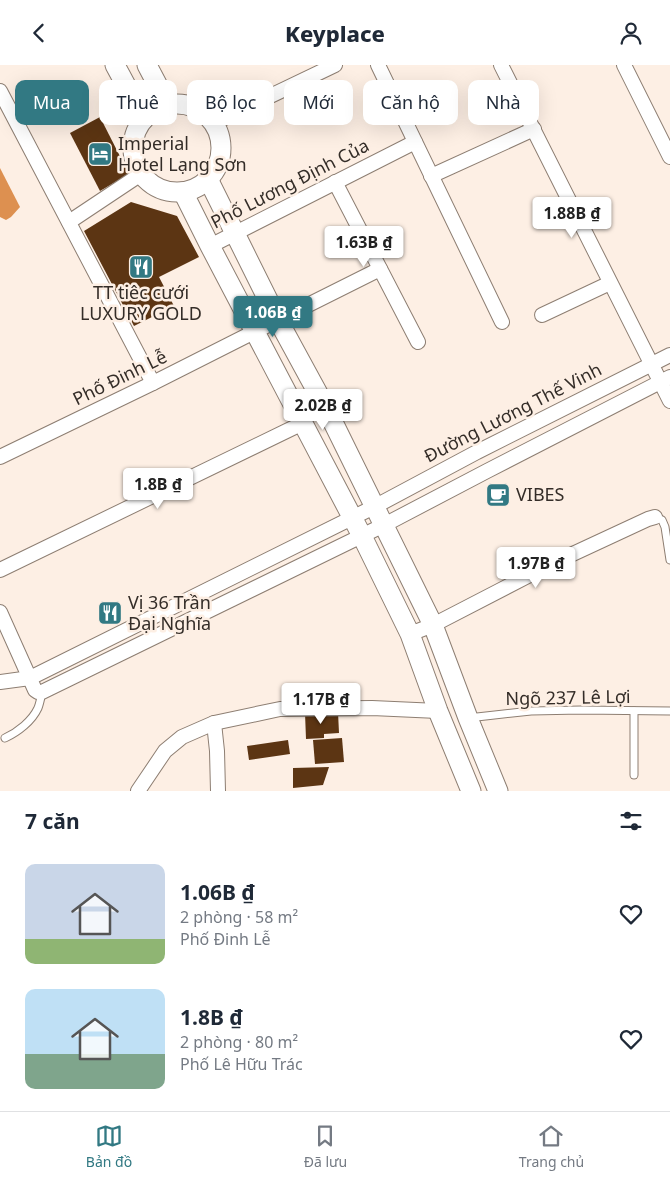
<!DOCTYPE html>
<html lang="vi">
<head>
<meta charset="utf-8">
<style>
  body { margin:0; font-family:"Noto Sans",sans-serif; background:#f2f2f3; color:#1f2937; height:100vh; display:flex; flex-direction:column; font-size:19px; white-space:nowrap }
  * { box-sizing:border-box; margin:0 }
  p { font-size:16px; color:#747a83 }
  .icon { flex:none; width:28px; height:28px; fill:none; stroke:currentColor; stroke-width:2; stroke-linecap:round; stroke-linejoin:round }
  .map { position:relative; height:726px; overflow:hidden }
  .side { display:flex; flex-direction:column; background:#fff; flex:1 }
  .side>* { flex:none }
  .banner { position:absolute; left:15px; top:15px; width:640px; height:45px; display:flex; gap:10px }
  .price { position:absolute; translate:-50% -42px; padding:0 11px; border-radius:5px; background:#fff; color:#222; font-size:16px; line-height:32px; filter:drop-shadow(0 1px 2px #0008) }
  .price::after { content:''; position:absolute; left:50%; top:30px; width:15px; height:11px; margin-left:-8px; background:inherit; clip-path:polygon(0 0,100% 0,50% 100%) }
  .price.active { background:#327983; color:#fff }
  ul { padding:0; list-style:none }
  li { display:flex; align-items:center; gap:15px; height:125px; padding:0 25px }
  li span { display:grid; place-items:center; flex:none; width:140px; height:100px; border-radius:10px; color:#555 }
  li>.icon { margin-inline-start:auto }
  span .icon { width:60px; height:60px; fill:#fffc; stroke-width:1 }
  li b { font-size:21px }
  h2 { display:flex; justify-content:space-between; align-items:center; height:60px; padding:0 25px; font-size:21px }
  .chip { padding:0 18px; border-radius:10px; background:#fff; box-shadow:0 5px 20px #0002; font-size:18px; line-height:45px }
  .chip.active { background:#327983; color:#fff }
  header { display:flex; justify-content:space-between; align-items:center; height:65px; padding:0 25px; background:#fff; font-size:22px; font-weight:800 }
  .tabs { display:flex; justify-content:space-around; align-items:center; height:70px; border-top:1px solid #e0e1e3; background:#fff; font-size:14px; color:#747a83 }
  .tabs a { display:grid; justify-items:center; gap:2px }
  .tabs .active { color:#327983 }
  .map>svg:first-child { display:block }
  .water { fill:#dd9050 }
  .building { fill:#5c3513 }
  .lines { fill:none; stroke-linecap:round; stroke-linejoin:round }
  .lane-casing { stroke:#8d7e72; stroke-width:9 }
  .street-casing { stroke:#8d7e72; stroke-width:16 }
  .secondary-casing { stroke:#8d7e72; stroke-width:21 }
  .lane { stroke:#fff; stroke-width:7 }
  .street { stroke:#fff; stroke-width:14 }
  .secondary { stroke:#fff; stroke-width:19 }
  .labels { text-anchor:middle; stroke-width:5; stroke-linejoin:round; paint-order:stroke }
  .poi-label { font-size:18px; fill:#342d28; stroke:#fdefe4; text-anchor:start }
  .street-label { font-size:18px; fill:#342d28; stroke:#fdefe4 }
</style>
</head>
<body>
<header><svg class="icon" aria-label="back" viewBox="0 0 24 24"><path d="M15 5l-7 7 7 7"/></svg>Keyplace<svg class="icon" aria-label="person" viewBox="0 0 24 24"><circle cx="12" cy="8" r="4"/><path d="M4 21q1-7 8-7t8 7"/></svg></header>
<div class="map">
<svg width="670" height="726" viewBox="0 0 670 726">
  <rect width="100%" height="100%" fill="#fdefe4"/>
  <polygon class="water" points="0,103 20,142 11,152 6,155 0,152"/>
  <g class="building">
    <polygon points="100,52 129,109 100,126 70,68"/>
    <polygon points="131,137 177,151 199,192 159,212 174,241 134,261 84,166"/>
    <polygon points="338,647 339,668 324,669 324,673 306,674 305,648"/>
    <polygon points="342,673 344,697 315,699 313,675"/>
    <polygon points="288,675 290,689 249,695 247,681"/>
    <polygon points="329,702 323,720 293,723 293,703"/>
  </g>
  <g class="lines">
    <defs>
      <g id="lane">
        <polyline points="655,452 662,455 665,462 670,495"/>
        <polyline points="634,646 634,710"/>
        <polyline points="468,653 531,646 581,645 670,646"/>
        <path d="M5,673C18,667 32,656 38,643C40,638 41,632 42,627"/>
      </g>
      <g id="street">
        <polyline points="378,0 502,257"/>
        <polyline points="501,0 670,336"/>
        <polyline points="624,0 670,92"/>
        <polyline points="0,26 153,318"/>
        <polyline points="214,58 335,0"/>
        <polyline points="431,111 534,64"/>
        <polyline points="335,117 418,277"/>
        <polyline points="69,157 141,109"/>
        <polyline points="210,181 415,77"/>
        <polyline points="542,250 610,218"/>
        <polyline points="0,392 153,318 256,266 380,204"/>
        <polyline points="0,505 303,358"/>
        <polyline points="0,547 35,625 38,627 42,627 384,460 487,406 670,312"/>
        <polyline points="410,569 433,560 549,500 648,454 655,452"/>
        <polyline points="0,617 30,613 374,442 477,387 670,290"/>
        <polyline points="214,658 217,686 218,726"/>
        <polyline points="138,726 165,686 182,672 214,658 280,644 372,643 438,646"/>
      </g>
      <g id="secondary">
        <polyline points="115,0 144,54"/>
        <polyline points="147,0 168,40"/>
        <circle cx="177" cy="83" r="44"/>
        <polyline points="208,114 278,255 327,345 433,560 468,653 498,726"/>
        <polyline points="183,127 210,181 362,471 410,569 438,646 471,726"/>
      </g>
    </defs>
    <use href="#lane" class="lane-casing"/>
    <use href="#street" class="street-casing"/>
    <use href="#secondary" class="secondary-casing"/>
    <use href="#lane" class="lane"/>
    <use href="#street" class="street"/>
    <use href="#secondary" class="secondary"/>
  </g>
  <defs>
    <symbol id="hotel-square" viewBox="-11 -11 22 22"><rect x="-9" y="-9" width="18" height="18" rx="4" fill="#327983" stroke="#fdefe4"/><path d="M-6-4.5h1.5V1H6V5H4.5V3h-9V5H-6ZM-4 0a1.8 1.8 0 1 1 3.6 0ZM.5 0V-2.5h3Q6-2.5 6 0Z" fill="#fff"/></symbol>
    <symbol id="restaurant-square" viewBox="-11 -11 22 22"><rect x="-9" y="-9" width="18" height="18" rx="4" fill="#327983" stroke="#fdefe4"/><path d="M-5-6h1v4h1v-4h1v4h1v-4h1v5L-1.5 .5V6h-2V.5L-5-1ZM5-6V6H3V1.5H1.5Q1.5-4 5-6Z" fill="#fff"/></symbol>
    <symbol id="cafe-square" viewBox="-11 -11 22 22"><rect x="-9" y="-9" width="18" height="18" rx="4" fill="#327983" stroke="#fdefe4"/><path d="M-5.5-4.5H6V0H3Q3 3.5 0 3.5H-2.5Q-5.5 3.5-5.5 0ZM3-3.2v2h1.7v-2ZM-6 4.5H4V6H-6Z" fill="#fff"/></symbol>
  </defs>
  <g fill-rule="evenodd">
    <use href="#hotel-square" x="86" y="75" width="28" height="28"/>
    <use href="#restaurant-square" x="127" y="188" width="28" height="28"/>
    <use href="#cafe-square" x="484" y="416" width="28" height="28"/>
    <use href="#restaurant-square" x="96" y="534" width="28" height="28"/>
  </g>
  <g class="labels">
    <g class="poi-label">
      <text x="118" y="85">Imperial<tspan x="118" dy="21">Hotel Lạng Sơn</tspan></text>
      <text x="141" y="234" text-anchor="middle">TT tiêc cưới<tspan x="141" dy="21">LUXURY GOLD</tspan></text>
      <text x="516" y="436">VIBES</text>
      <text x="128" y="544">Vị 36 Trần<tspan x="128" dy="21">Đại Nghĩa</tspan></text>
    </g>
    <g class="street-label">
      <text transform="translate(290 119) rotate(-27)" y="6">Phố Lương Định Của</text>
      <text transform="translate(120 313) rotate(-26)" y="6">Phố Đinh Lễ</text>
      <text transform="translate(513 348) rotate(-27)" y="6">Đường Lương Thế Vinh</text>
      <text transform="translate(568 633) rotate(-1)" y="6">Ngõ 237 Lê Lợi</text>
    </g>
  </g>
</svg>
<b class="price" style="left:572px;top:174px">1.88B ₫</b>
<b class="price" style="left:364px;top:203px">1.63B ₫</b>
<b class="price active" style="left:273px;top:273px">1.06B ₫</b>
<b class="price" style="left:323px;top:366px">2.02B ₫</b>
<b class="price" style="left:158px;top:445px">1.8B ₫</b>
<b class="price" style="left:536px;top:524px">1.97B ₫</b>
<b class="price" style="left:321px;top:660px">1.17B ₫</b>
<div class="banner">
<a class="chip active">Mua</a>
<a class="chip">Thuê</a>
<a class="chip">Bộ lọc</a>
<a class="chip">Mới</a>
<a class="chip">Căn hộ</a>
<a class="chip">Nhà</a>
</div>
</div>
<section class="side">
<h2>7 căn<svg class="icon" aria-label="filters" viewBox="0 0 24 24"><path d="M4 7h16M4 17h16"/><circle cx="9" cy="7" r="2"/><circle cx="15" cy="17" r="2"/></svg></h2>
<ul>
<li><span style="background:linear-gradient(#c9d6e8 75%,#8fb573 0)"><svg class="icon" aria-label="home" viewBox="0 0 24 24"><path d="M3 11l9-7 9 7M6 9v11h12V9"/></svg></span><div><b>1.06B ₫</b><p>2 phòng · 58 m²</p><p>Phố Đinh Lễ</p></div><svg class="icon" aria-label="heart" viewBox="0 0 24 24"><path d="M12 20l-8-8c-3-5 5-10 8-4 3-6 11-1 8 4z"/></svg></li>
<li><span style="background:linear-gradient(#bfe0f5 65%,#7fa58c 0)"><svg class="icon" aria-label="home" viewBox="0 0 24 24"><path d="M3 11l9-7 9 7M6 9v11h12V9"/></svg></span><div><b>1.8B ₫</b><p>2 phòng · 80 m²</p><p>Phố Lê Hữu Trác</p></div><svg class="icon" aria-label="heart" viewBox="0 0 24 24"><path d="M12 20l-8-8c-3-5 5-10 8-4 3-6 11-1 8 4z"/></svg></li>
</ul>
</section>
<nav class="tabs">
<a class="active"><svg class="icon" aria-label="map" viewBox="0 0 24 24"><path d="M3 6l6-2 6 2 6-2v14l-6 2-6-2-6 2zM9 4v14M15 6v14"/></svg>Bản đồ</a>
<a><svg class="icon" aria-label="saved" viewBox="0 0 24 24"><path d="M7 4h10v16l-5-4-5 4z"/></svg>Đã lưu</a>
<a><svg class="icon" aria-label="home" viewBox="0 0 24 24"><path d="M3 11l9-7 9 7M6 9v11h12V9"/></svg>Trang chủ</a>
</nav>
</body>
</html>
